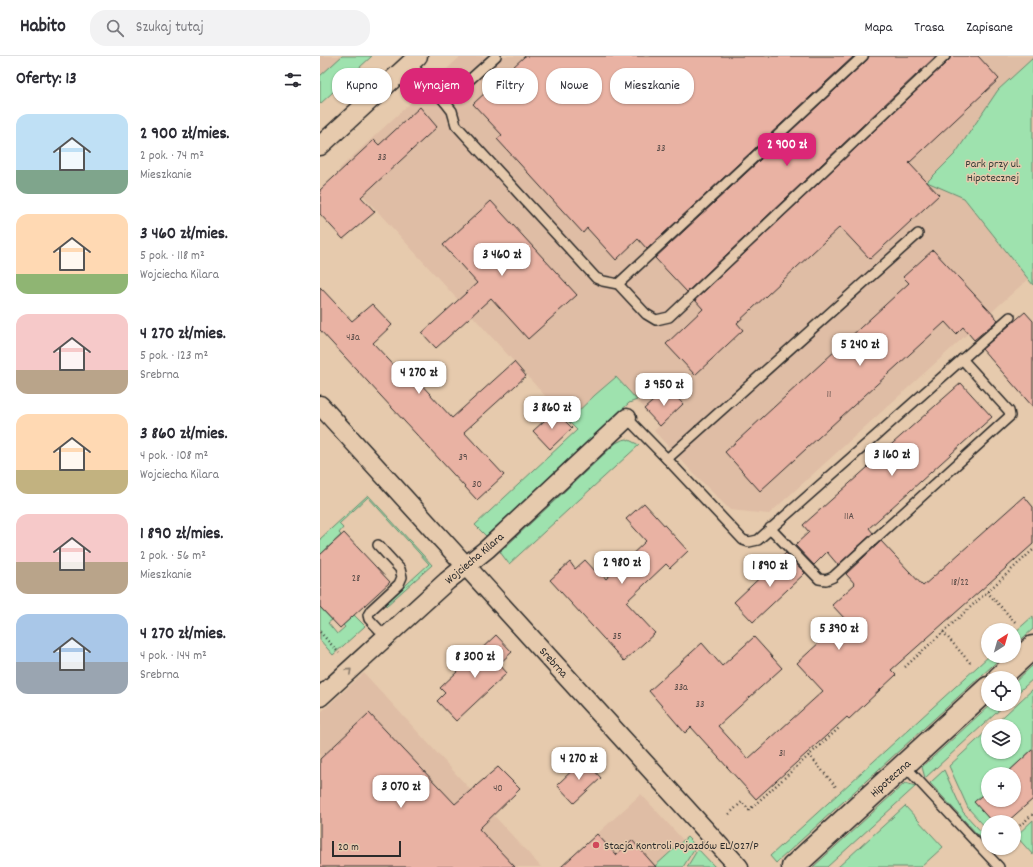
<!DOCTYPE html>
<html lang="pl">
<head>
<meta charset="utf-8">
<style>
  body { margin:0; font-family:Dekko,sans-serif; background:#f2f2f3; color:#2b2b33; height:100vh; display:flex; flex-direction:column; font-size:15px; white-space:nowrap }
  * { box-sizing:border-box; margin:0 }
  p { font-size:13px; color:#7c7c81 }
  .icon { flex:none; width:22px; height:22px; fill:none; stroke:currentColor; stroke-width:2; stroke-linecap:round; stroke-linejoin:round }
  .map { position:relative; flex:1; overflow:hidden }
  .panel { display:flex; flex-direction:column; background:#fff; width:320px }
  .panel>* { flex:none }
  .guide { position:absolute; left:12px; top:12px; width:380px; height:36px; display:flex; gap:8px }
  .needle { width:26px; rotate:37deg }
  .buttons { position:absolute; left:661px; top:567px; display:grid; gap:8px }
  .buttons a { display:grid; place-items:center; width:40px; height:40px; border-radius:50%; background:#fff; box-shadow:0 1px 3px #0004; font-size:20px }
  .scale { position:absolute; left:12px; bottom:10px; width:69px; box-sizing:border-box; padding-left:4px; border:2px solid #2b2b2b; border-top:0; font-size:11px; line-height:14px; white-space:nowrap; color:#2b2b2b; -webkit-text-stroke:3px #e6caad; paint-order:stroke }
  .price { position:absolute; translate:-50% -34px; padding:0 9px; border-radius:8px; background:#fff; color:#222; font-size:13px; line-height:26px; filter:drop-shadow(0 1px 2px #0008) }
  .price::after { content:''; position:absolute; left:50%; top:24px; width:12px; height:9px; margin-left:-6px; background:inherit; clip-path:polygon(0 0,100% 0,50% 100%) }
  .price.current { background:#db2777; color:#fff }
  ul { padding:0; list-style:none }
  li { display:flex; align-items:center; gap:12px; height:100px; padding:0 16px }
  li span { display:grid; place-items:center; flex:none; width:112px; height:80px; border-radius:12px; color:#555 }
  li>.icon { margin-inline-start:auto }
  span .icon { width:48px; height:48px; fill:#fffc; stroke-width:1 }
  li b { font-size:17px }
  h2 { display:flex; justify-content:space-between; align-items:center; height:48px; padding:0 16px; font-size:17px }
  .tag { padding:0 14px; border-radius:16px; background:#fff; box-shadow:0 1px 3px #0004; font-size:14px; line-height:36px }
  .tag.current { background:#db2777; color:#fff }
  header { display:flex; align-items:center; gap:24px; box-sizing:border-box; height:56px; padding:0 20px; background:#fff; border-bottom:1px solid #e1e1e2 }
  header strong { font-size:19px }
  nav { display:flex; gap:22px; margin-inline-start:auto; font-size:14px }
  .search { width:280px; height:36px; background:#f2f2f3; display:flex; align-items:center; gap:10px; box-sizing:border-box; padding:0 14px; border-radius:16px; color:#7c7c81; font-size:15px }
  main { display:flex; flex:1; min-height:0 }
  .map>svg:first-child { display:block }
  .built { fill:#dfbda5 }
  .green { fill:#9ee2ae; stroke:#64866c }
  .building { fill:#e9b2a3; stroke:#2b2b2b }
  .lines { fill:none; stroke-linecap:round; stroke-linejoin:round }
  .service-casing { stroke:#2b2b2b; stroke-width:12 }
  .minor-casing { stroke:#2b2b2b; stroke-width:21 }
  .tertiary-casing { stroke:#2b2b2b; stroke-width:25 }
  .path { stroke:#2b2b2b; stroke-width:2.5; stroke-dasharray:1 3; stroke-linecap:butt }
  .service { stroke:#e6caad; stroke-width:9 }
  .minor { stroke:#e6caad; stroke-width:18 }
  .tertiary { stroke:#e6caad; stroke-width:22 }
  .oneway { stroke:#887a6c }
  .poi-dot { fill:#d1495b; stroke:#e6caad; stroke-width:1.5 }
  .labels { text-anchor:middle; stroke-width:3; stroke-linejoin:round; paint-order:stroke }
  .number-label { font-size:10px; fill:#5a4d49 }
  .park-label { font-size:12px; fill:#363d38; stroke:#e6caad }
  .street-label { font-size:12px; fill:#2b2b2b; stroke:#e6caad }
  .poi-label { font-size:12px; fill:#2b2b2b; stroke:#e6caad; text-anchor:start }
</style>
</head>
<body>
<header>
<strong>Habito</strong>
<div class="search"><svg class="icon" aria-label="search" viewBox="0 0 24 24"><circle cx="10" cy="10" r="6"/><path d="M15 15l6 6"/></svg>Szukaj tutaj</div>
<nav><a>Mapa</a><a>Trasa</a><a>Zapisane</a></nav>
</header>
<main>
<section class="panel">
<h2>Oferty: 13<svg class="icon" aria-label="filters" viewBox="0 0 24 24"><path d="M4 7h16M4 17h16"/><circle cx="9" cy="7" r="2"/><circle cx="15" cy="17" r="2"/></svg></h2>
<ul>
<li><span style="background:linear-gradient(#bfe0f5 70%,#7fa58c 0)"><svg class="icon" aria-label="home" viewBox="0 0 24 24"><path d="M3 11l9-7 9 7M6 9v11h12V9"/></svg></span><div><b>2 900 zł/mies.</b><p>2 pok. · 74 m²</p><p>Mieszkanie</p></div></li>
<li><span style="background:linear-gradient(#ffd9b3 75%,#8fb573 0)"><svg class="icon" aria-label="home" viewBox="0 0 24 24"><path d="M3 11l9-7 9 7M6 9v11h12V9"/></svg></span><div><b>3 460 zł/mies.</b><p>5 pok. · 118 m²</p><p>Wojciecha Kilara</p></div></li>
<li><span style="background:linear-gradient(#f6c9c9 70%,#b9a48a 0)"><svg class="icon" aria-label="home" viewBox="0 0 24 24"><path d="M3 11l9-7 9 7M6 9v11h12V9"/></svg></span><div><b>4 270 zł/mies.</b><p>5 pok. · 123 m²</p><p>Srebrna</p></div></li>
<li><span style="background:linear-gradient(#ffd9b3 70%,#c2b280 0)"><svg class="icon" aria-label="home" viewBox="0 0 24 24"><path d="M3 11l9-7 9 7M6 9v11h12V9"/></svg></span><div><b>3 860 zł/mies.</b><p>4 pok. · 108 m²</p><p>Wojciecha Kilara</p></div></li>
<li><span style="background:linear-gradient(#f6c9c9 60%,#b9a48a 0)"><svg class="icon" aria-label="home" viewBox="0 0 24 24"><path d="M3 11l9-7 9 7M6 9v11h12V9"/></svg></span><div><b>1 890 zł/mies.</b><p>2 pok. · 56 m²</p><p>Mieszkanie</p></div></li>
<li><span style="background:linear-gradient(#a9c7e8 60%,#9aa5b1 0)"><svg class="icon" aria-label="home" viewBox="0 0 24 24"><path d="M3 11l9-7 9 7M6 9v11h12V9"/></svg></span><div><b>4 270 zł/mies.</b><p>4 pok. · 144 m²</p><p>Srebrna</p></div></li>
</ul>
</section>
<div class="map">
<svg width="713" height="811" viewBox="0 0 713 811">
  <rect width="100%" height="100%" fill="#e6caad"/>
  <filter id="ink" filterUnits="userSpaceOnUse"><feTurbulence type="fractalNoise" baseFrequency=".025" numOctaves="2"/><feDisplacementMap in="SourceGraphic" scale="8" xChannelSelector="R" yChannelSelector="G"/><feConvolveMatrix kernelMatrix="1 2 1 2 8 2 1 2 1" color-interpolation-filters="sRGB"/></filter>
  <g filter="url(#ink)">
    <g class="built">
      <polygon points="0,0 52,0 0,48"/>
      <polygon points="141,0 713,0 713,2 678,34 635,98 607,126 644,142 708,223 449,458 410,454 377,421 334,375 340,369 296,321 275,339 248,365 19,113"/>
      <polygon points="44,617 221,811 0,811 0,657"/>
      <polygon points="321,738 363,784 334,811 241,811"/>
    </g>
    <g class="green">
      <polygon points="22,0 52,0 0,48 0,20"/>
      <polygon points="713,2 713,229 644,142 607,126 635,98 678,34"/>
      <polygon points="296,321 317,344 309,347 166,480 155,469 257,374 248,365 275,339"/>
      <polygon points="307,383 319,389 189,508 180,496 296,387 302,384"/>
      <polygon points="48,439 112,509 66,550 65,548 109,508 48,441 19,468 23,472 19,477 21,479 0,499 0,483"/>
      <polygon points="0,551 12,564 8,567 17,578 25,571 23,569 34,559 45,570 13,599 0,584"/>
      <polygon points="713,560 713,573 694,590 694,577"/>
      <polygon points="669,600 683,600 456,807 450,800"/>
      <polygon points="713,609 713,623 694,640 694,627"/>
      <polygon points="713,633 713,693 686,718 668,718 668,734 655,746 672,766 668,766 668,774 648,752 629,710 668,674 668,696 694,696 694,670 673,670"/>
      <polygon points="671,648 686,648 605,722 602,711"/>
      <polygon points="624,714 643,756 668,783 668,790 610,727"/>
      <polygon points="585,727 596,730 507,811 493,811"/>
      <polygon points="585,750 623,791 601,811 518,811"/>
      <polygon points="713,764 713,799 696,780"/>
      <polygon points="367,781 376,790 363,811 334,811"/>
      <polygon points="378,793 395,811 367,811"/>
    </g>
    <g class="building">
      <polygon points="205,0 534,0 327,193 318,183 296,204 267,172 263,177 177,83 182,79 153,48"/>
      <polygon points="549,0 616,0 367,236 335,202 547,4"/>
      <polygon points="631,0 658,0 679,23 589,107 619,139 550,203 520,171 417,267 423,274 375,319 346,288 383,253 375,244 629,4"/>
      <polygon points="100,51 117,71 41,141 55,156 23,183 0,158 0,134 54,84 59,89"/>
      <polygon points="171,145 257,239 208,283 171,242 116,292 102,277 157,227 123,189"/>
      <polygon points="613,194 678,264 654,284 643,271 636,278 625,266 440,435 405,396 589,227 583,221"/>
      <polygon points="0,231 32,265 52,248 72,269 53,287 82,318 87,313 132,362 194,306 206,320 144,376 184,419 157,444 0,274"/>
      <polygon points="705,256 713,265 713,351 662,293"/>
      <polygon points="641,327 672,361 549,472 553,477 518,509 507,496 494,509 475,489 489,476 483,469 548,411 547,410"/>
      <polygon points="348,332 363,348 340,370 324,353"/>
      <polygon points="235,355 252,372 230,393 213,375"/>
      <polygon points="704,440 713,451 713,488 571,614 576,619 529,663 527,661 436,743 371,671 365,677 329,635 382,587 402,610 434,581 462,612 398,670 428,703 503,635 477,607 525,563 512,549 535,528 526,518 561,485 603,530"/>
      <polygon points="324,447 368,495 350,512 346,508 306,546 335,577 304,605 230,524 250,506 255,513 265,504 277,517 279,515 286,523 326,485 306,463"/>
      <polygon points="24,477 70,526 20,572 0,551 0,499"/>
      <polygon points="466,497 485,517 433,566 414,546"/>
      <polygon points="176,579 192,596 179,608 187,617 136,665 117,645 125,637 120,632"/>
      <polygon points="49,657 135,748 178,711 200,733 159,773 195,811 0,811 0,703"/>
      <polygon points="713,693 713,743 687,766 672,766 654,746 668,734 668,744 694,744 694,718 686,718"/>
      <polygon points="264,703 281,722 254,747 237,729"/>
      <polygon points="277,778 296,799 312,784 336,811 241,811"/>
    </g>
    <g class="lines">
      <defs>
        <g id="service">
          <polyline points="90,7 125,46 176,0"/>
          <polyline points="125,46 132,55 136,69 276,222 283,225 298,228 326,258 336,264 349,261 625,0"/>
          <polyline points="298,228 543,0"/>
          <polyline points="307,362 347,403 598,178"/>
          <polyline points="347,403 423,484 429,486 438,484 690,261"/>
          <polyline points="450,472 499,523 506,524 513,521 690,360 689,355 642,303"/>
          <polyline points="58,489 80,513 82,521 79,528 51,554 48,559 49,563 66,581"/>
          <polyline points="584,709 679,811"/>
        </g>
        <g id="minor">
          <polyline points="0,90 98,0"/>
          <polyline points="0,349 419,811"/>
          <polyline points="0,641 127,525 167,493 307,362"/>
        </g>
        <g id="tertiary">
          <polyline points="679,622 713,591"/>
          <polyline points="473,811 668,632"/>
        </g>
      </defs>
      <use href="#service" class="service-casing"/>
      <use href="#minor" class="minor-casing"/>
      <use href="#tertiary" class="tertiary-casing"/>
      <g class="path">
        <polyline points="667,536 697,568"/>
        <polyline points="0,576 19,597"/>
        <polyline points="623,576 652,609"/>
        <polyline points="585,611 713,494"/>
        <polyline points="489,699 517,732"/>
        <polyline points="409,758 422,746 429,754 519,672"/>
        <polyline points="694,775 713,758"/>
      </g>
      <use href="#service" class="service"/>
      <use href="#minor" class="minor"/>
      <use href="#tertiary" class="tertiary"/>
    </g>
    <defs><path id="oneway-chevron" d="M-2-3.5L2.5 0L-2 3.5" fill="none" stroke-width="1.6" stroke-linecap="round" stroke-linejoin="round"/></defs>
    <use class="oneway" href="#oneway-chevron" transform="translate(29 615) rotate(-42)"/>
  </g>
  <circle class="poi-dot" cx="276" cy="789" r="4"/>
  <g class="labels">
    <g class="number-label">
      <text x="341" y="95">33</text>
      <text x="62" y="104">33</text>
      <text x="33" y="284">43a</text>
      <text x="509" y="341">11</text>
      <text x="143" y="404">39</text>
      <text x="157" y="431">30</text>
      <text x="529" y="463">11A</text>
      <text x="36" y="525">28</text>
      <text x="640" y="529">18/22</text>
      <text x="297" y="583">35</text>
      <text x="361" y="634">33a</text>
      <text x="380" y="651">33</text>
      <text x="462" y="700">31</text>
      <text x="178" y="735">40</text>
    </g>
    <g class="park-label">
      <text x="673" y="111">Park przy ul.<tspan x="673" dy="14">Hipotecznej</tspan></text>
    </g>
    <g class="street-label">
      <text transform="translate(154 502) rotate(-40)" y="4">Wojciecha Kilara</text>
      <text transform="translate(234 606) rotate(48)" y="4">Srebrna</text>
      <text transform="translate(570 722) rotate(-42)" y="4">Hipoteczna</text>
    </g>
    <g class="poi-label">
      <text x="284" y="793">Stacja Kontroli Pojazdów EL/027/P</text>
    </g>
  </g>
</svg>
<div class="buttons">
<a><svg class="needle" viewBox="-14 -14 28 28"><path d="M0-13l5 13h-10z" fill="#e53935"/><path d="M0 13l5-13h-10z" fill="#7c7c81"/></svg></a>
<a><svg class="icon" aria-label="locate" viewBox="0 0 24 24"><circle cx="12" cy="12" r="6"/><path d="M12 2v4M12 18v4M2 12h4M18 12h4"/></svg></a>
<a><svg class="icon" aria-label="layers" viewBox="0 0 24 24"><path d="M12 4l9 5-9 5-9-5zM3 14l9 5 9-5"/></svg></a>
<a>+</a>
<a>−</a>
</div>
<div class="scale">20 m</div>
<b class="price current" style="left:467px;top:111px">2 900 zł</b>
<b class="price" style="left:182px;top:221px">3 460 zł</b>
<b class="price" style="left:540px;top:311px">5 240 zł</b>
<b class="price" style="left:99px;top:339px">4 270 zł</b>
<b class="price" style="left:344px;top:351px">3 950 zł</b>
<b class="price" style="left:232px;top:374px">3 860 zł</b>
<b class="price" style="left:572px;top:421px">3 160 zł</b>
<b class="price" style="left:302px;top:529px">2 980 zł</b>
<b class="price" style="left:450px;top:532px">1 890 zł</b>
<b class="price" style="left:519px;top:595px">5 390 zł</b>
<b class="price" style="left:155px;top:623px">8 300 zł</b>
<b class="price" style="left:259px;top:725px">4 270 zł</b>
<b class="price" style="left:81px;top:753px">3 070 zł</b>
<div class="guide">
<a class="tag">Kupno</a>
<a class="tag current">Wynajem</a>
<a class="tag">Filtry</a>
<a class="tag">Nowe</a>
<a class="tag">Mieszkanie</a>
</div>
</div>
</main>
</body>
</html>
